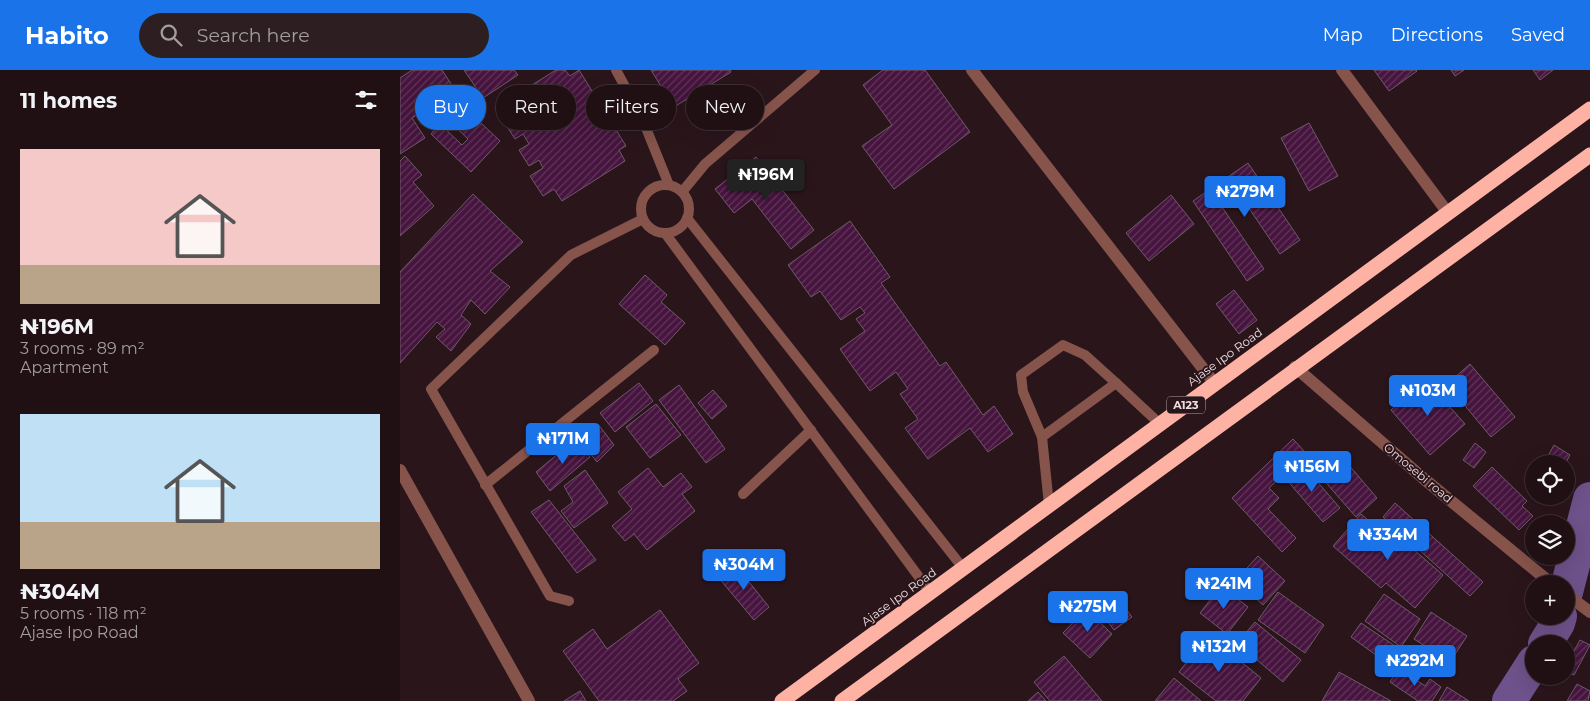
<!DOCTYPE html>
<html lang="en">
<head>
<meta charset="utf-8">
<style>
  body { margin:0; font-family:Montserrat,sans-serif; background:#2d1e22; color:#f1f3f6; height:100vh; display:flex; flex-direction:column; font-size:19px; white-space:nowrap }
  * { box-sizing:border-box; margin:0 }
  p { font-size:16px; color:#a29da0 }
  .icon { flex:none; width:28px; height:28px; fill:none; stroke:currentColor; stroke-width:2; stroke-linecap:round; stroke-linejoin:round }
  .map { position:relative; flex:1; overflow:hidden }
  .side { display:flex; flex-direction:column; background:#201014; width:400px }
  .side>* { flex:none }
  .banner { position:absolute; left:15px; top:15px; width:475px; height:45px; display:flex; gap:10px }
  .fabs { position:absolute; left:1125px; top:385px; display:grid; gap:10px }
  .fabs a { display:grid; place-items:center; width:50px; height:50px; border-radius:50%; background:#201014; box-shadow:0 5px 20px #0002,0 0 0 1px #3d3034; font-size:25px }
  .price { position:absolute; translate:-50% -42px; padding:0 11px; border-radius:5px; background:#1a73e8; color:#fff; font-size:16px; line-height:32px; filter:drop-shadow(0 1px 2px #0008) }
  .price::after { content:''; position:absolute; left:50%; top:30px; width:15px; height:11px; margin-left:-8px; background:inherit; clip-path:polygon(0 0,100% 0,50% 100%) }
  .price.selected { background:#222; color:#fff }
  ul { padding:0; list-style:none }
  li { display:grid; align-content:center; gap:10px; height:265px; padding:0 20px }
  li span { display:grid; place-items:center; height:155px; border-radius:0px; color:#555 }
  li>.icon { margin-inline-start:auto }
  span .icon { width:90px; height:90px; fill:#fffc; stroke-width:1 }
  li b { font-size:21px }
  h2 { display:flex; justify-content:space-between; align-items:center; height:60px; padding:0 20px; font-size:21px }
  .pill { padding:0 18px; border-radius:22px; background:#201014; box-shadow:0 5px 20px #0002,0 0 0 1px #3d3034; font-size:18px; line-height:45px }
  .pill.selected { background:#1a73e8; color:#fff }
  header { display:flex; align-items:center; gap:30px; box-sizing:border-box; height:70px; padding:0 25px; background:#1a73e8; color:#fff }
  header strong { font-size:24px }
  nav { display:flex; gap:28px; margin-inline-start:auto; font-size:18px }
  .search { width:350px; height:45px; background:#2d1e22; display:flex; align-items:center; gap:12px; box-sizing:border-box; padding:0 18px; border-radius:28px; color:#a29da0; font-size:19px }
  main { display:flex; flex:1; min-height:0 }
  .map>svg:first-child { display:block }
  .lines { fill:none; stroke-linecap:round; stroke-linejoin:round }
  .river { stroke:#6e528b; stroke-width:34 }
  .building { fill:url(#building-hatch); stroke:#6e5a69 }
  .lane { stroke:#86544b; stroke-width:10 }
  .street { stroke:#86544b; stroke-width:12 }
  .highway { stroke:#feb2a4; stroke-width:15 }
  .labels { text-anchor:middle; stroke-width:4; stroke-linejoin:round; paint-order:stroke }
  .shield { fill:#2a151b; stroke:#b2a2a6; stroke-width:1 }
  .shield-label { font-size:11px; font-weight:bold; fill:#eddee1 }
  .street-label { font-size:12px; fill:#eddee1; stroke:#2a151b }
</style>
</head>
<body>
<header>
<strong>Habito</strong>
<div class="search"><svg class="icon" aria-label="search" viewBox="0 0 24 24"><circle cx="10" cy="10" r="6"/><path d="M15 15l6 6"/></svg>Search here</div>
<nav><a>Map</a><a>Directions</a><a>Saved</a></nav>
</header>
<main>
<section class="side">
<h2>11 homes<svg class="icon" aria-label="filters" viewBox="0 0 24 24"><path d="M4 7h16M4 17h16"/><circle cx="9" cy="7" r="2"/><circle cx="15" cy="17" r="2"/></svg></h2>
<ul>
<li><span style="background:linear-gradient(#f6c9c9 75%,#b9a48a 0)"><svg class="icon" aria-label="home" viewBox="0 0 24 24"><path d="M3 11l9-7 9 7M6 9v11h12V9"/></svg></span><div><b>₦196M</b><p>3 rooms · 89 m²</p><p>Apartment</p></div></li>
<li><span style="background:linear-gradient(#bfe0f5 70%,#b9a48a 0)"><svg class="icon" aria-label="home" viewBox="0 0 24 24"><path d="M3 11l9-7 9 7M6 9v11h12V9"/></svg></span><div><b>₦304M</b><p>5 rooms · 118 m²</p><p>Ajase Ipo Road</p></div></li>
</ul>
</section>
<div class="map">
<svg width="1190" height="631" viewBox="0 0 1190 631">
  <defs>
    <pattern id="building-hatch" width="6" height="6" patternUnits="userSpaceOnUse" patternTransform="scale(1.25)"><rect width="6" height="6" fill="#46143e"/><path d="M-1 1l2-2M0 6l6-6M5 7l2-2" fill="none" stroke="#61365a"/></pattern>
  </defs>
  <rect width="100%" height="100%" fill="#2a151b"/>
  <g class="lines">
    <g class="river">
      <polyline points="1166,522 1190,429"/>
      <polyline points="1145,574 1158,553 1160,546"/>
      <polyline points="1109,631 1134,592"/>
    </g>
  </g>
  <g class="building">
    <polygon points="12,0 42,0 55,20 12,48 25,68 0,84 0,8"/>
    <polygon points="64,0 114,0 118,5 83,28"/>
    <polygon points="156,0 165,0 170,6 179,0 226,76 219,80 225,91 162,131 154,119 143,126 130,106 143,98 139,90 129,96 119,80 129,74 123,64 115,69 95,38"/>
    <polygon points="251,0 330,0 331,2 274,37"/>
    <polygon points="483,0 525,0 570,62 494,119 462,76 492,55 463,15"/>
    <polygon points="974,0 1016,0 1017,1 989,21"/>
    <polygon points="1051,0 1064,0 1055,6"/>
    <polygon points="1133,0 1153,0 1140,10"/>
    <polygon points="61,34 100,71 71,102 31,64 40,54 62,75 68,69 47,49"/>
    <polygon points="909,53 938,106 909,121 881,68"/>
    <polygon points="5,86 22,105 13,112 34,136 0,166 0,91"/>
    <polygon points="356,87 414,160 391,179 352,129 334,143 315,119"/>
    <polygon points="848,93 900,170 880,184 840,125 822,137 864,199 847,211 793,131"/>
    <polygon points="73,124 123,172 90,201 110,217 85,244 71,230 61,245 71,254 51,281 36,267 45,259 37,252 0,293 0,202"/>
    <polygon points="771,125 794,154 749,191 726,163"/>
    <polygon points="450,151 490,207 481,213 540,296 546,292 583,345 594,336 613,364 588,382 570,358 528,389 505,358 518,349 500,324 508,319 496,302 470,321 440,279 465,261 456,249 465,243 460,237 441,250 420,221 411,227 388,195"/>
    <polygon points="245,205 267,225 261,232 285,253 265,275 219,234"/>
    <polygon points="834,220 857,250 839,264 816,234"/>
    <polygon points="1070,294 1115,347 1091,367 1047,314"/>
    <polygon points="1026,310 1065,354 1030,385 991,340"/>
    <polygon points="239,313 253,331 215,362 200,343"/>
    <polygon points="279,315 325,379 306,393 259,330"/>
    <polygon points="313,320 327,336 312,349 298,333"/>
    <polygon points="256,334 281,365 250,388 226,357"/>
    <polygon points="198,354 214,375 197,392 178,368"/>
    <polygon points="176,369 190,387 150,421 136,402"/>
    <polygon points="893,369 906,383 869,418 879,428 868,439 896,468 882,482 832,428"/>
    <polygon points="1075,373 1086,382 1074,398 1063,390"/>
    <polygon points="1154,375 1170,385 1165,394 1161,394 1148,386"/>
    <polygon points="942,387 977,428 956,447 920,406"/>
    <polygon points="902,394 940,438 923,452 885,408"/>
    <polygon points="1092,397 1127,431 1122,436 1133,446 1119,460 1073,416"/>
    <polygon points="248,398 263,417 281,403 292,417 282,424 295,441 247,480 234,464 225,471 212,456 232,439 218,422"/>
    <polygon points="185,400 208,433 174,458 161,441 173,432 164,416"/>
    <polygon points="149,430 196,490 177,503 131,442"/>
    <polygon points="995,433 1083,512 1070,526 983,447"/>
    <polygon points="961,444 986,465 990,459 1043,505 1015,538 986,513 981,518 933,476"/>
    <polygon points="858,486 885,511 863,535 836,510"/>
    <polygon points="334,493 369,537 354,550 318,507"/>
    <polygon points="821,516 848,537 827,564 800,543"/>
    <polygon points="698,521 703,528 713,521 732,547 714,560 690,528"/>
    <polygon points="878,522 924,555 905,583 858,550"/>
    <polygon points="984,524 1020,549 1001,577 965,551"/>
    <polygon points="686,539 712,564 690,588 663,563"/>
    <polygon points="260,540 299,593 278,609 287,621 273,631 199,631 163,581 193,559 207,579"/>
    <polygon points="1031,542 1067,566 1050,592 1014,569"/>
    <polygon points="855,552 901,590 883,612 837,573"/>
    <polygon points="961,553 998,578 987,593 951,567"/>
    <polygon points="808,565 861,608 843,631 816,631 779,602"/>
    <polygon points="1180,570 1190,575 1174,605 1166,601 1166,595"/>
    <polygon points="664,586 702,631 650,631 634,612"/>
    <polygon points="999,598 1025,616 1030,609 1041,617 1032,631 1018,631 990,612"/>
    <polygon points="939,602 991,631 922,631"/>
    <polygon points="774,608 801,631 755,631"/>
    <polygon points="1177,614 1190,621 1188,631 1167,631"/>
    <polygon points="1047,617 1069,631 1039,631"/>
    <polygon points="180,621 186,631 164,631"/>
    <polygon points="638,622 646,631 628,631"/>
  </g>
  <g class="lines">
    <g class="lane">
      <polyline points="216,0 242,48 269,115"/>
      <circle cx="265" cy="139" r="24"/>
      <polyline points="282,122 305,94 415,0"/>
      <polyline points="287,148 563,498"/>
      <polyline points="265,163 530,522"/>
      <polyline points="642,367 623,322 621,305 663,275 685,285 716,313"/>
      <polyline points="85,415 254,280"/>
      <polyline points="343,424 411,360"/>
      <polyline points="649,435 642,367 716,313 760,354"/>
      <polyline points="169,531 150,526 31,319 171,185 243,149"/>
    </g>
    <g class="street">
      <polyline points="572,0 815,314"/>
      <polyline points="942,0 1048,143"/>
      <polyline points="895,297 1023,408 1152,514"/>
      <polyline points="0,400 129,631"/>
      <polyline points="1166,524 1190,542"/>
    </g>
    <g class="highway">
      <polyline points="382,631 1190,39"/>
      <path d="M442,631C692,449 940,265 1190,85"/>
    </g>
  </g>
  <g class="labels">
    <rect class="shield" x="767" y="326.5" width="38" height="17" rx="4"/>
    <g class="shield-label">
      <text x="786" y="339">A123</text>
    </g>
    <g class="street-label">
      <text transform="translate(825 287) rotate(-36)" y="4">Ajase Ipo Road</text>
      <text transform="translate(1018 403) rotate(40)" y="4">Omosebi road</text>
      <text transform="translate(499 527) rotate(-36)" y="4">Ajase Ipo Road</text>
    </g>
  </g>
</svg>
<div class="fabs">
<a><svg class="icon" aria-label="locate" viewBox="0 0 24 24"><circle cx="12" cy="12" r="6"/><path d="M12 2v4M12 18v4M2 12h4M18 12h4"/></svg></a>
<a><svg class="icon" aria-label="layers" viewBox="0 0 24 24"><path d="M12 4l9 5-9 5-9-5zM3 14l9 5 9-5"/></svg></a>
<a>+</a>
<a>−</a>
</div>
<b class="price selected" style="left:366px;top:131px">₦196M</b>
<b class="price" style="left:845px;top:148px">₦279M</b>
<b class="price" style="left:1028px;top:347px">₦103M</b>
<b class="price" style="left:163px;top:395px">₦171M</b>
<b class="price" style="left:912px;top:423px">₦156M</b>
<b class="price" style="left:988px;top:491px">₦334M</b>
<b class="price" style="left:344px;top:521px">₦304M</b>
<b class="price" style="left:824px;top:540px">₦241M</b>
<b class="price" style="left:688px;top:563px">₦275M</b>
<b class="price" style="left:819px;top:603px">₦132M</b>
<b class="price" style="left:1015px;top:617px">₦292M</b>
<div class="banner">
<a class="pill selected">Buy</a>
<a class="pill">Rent</a>
<a class="pill">Filters</a>
<a class="pill">New</a>
</div>
</div>
</main>
</body>
</html>
